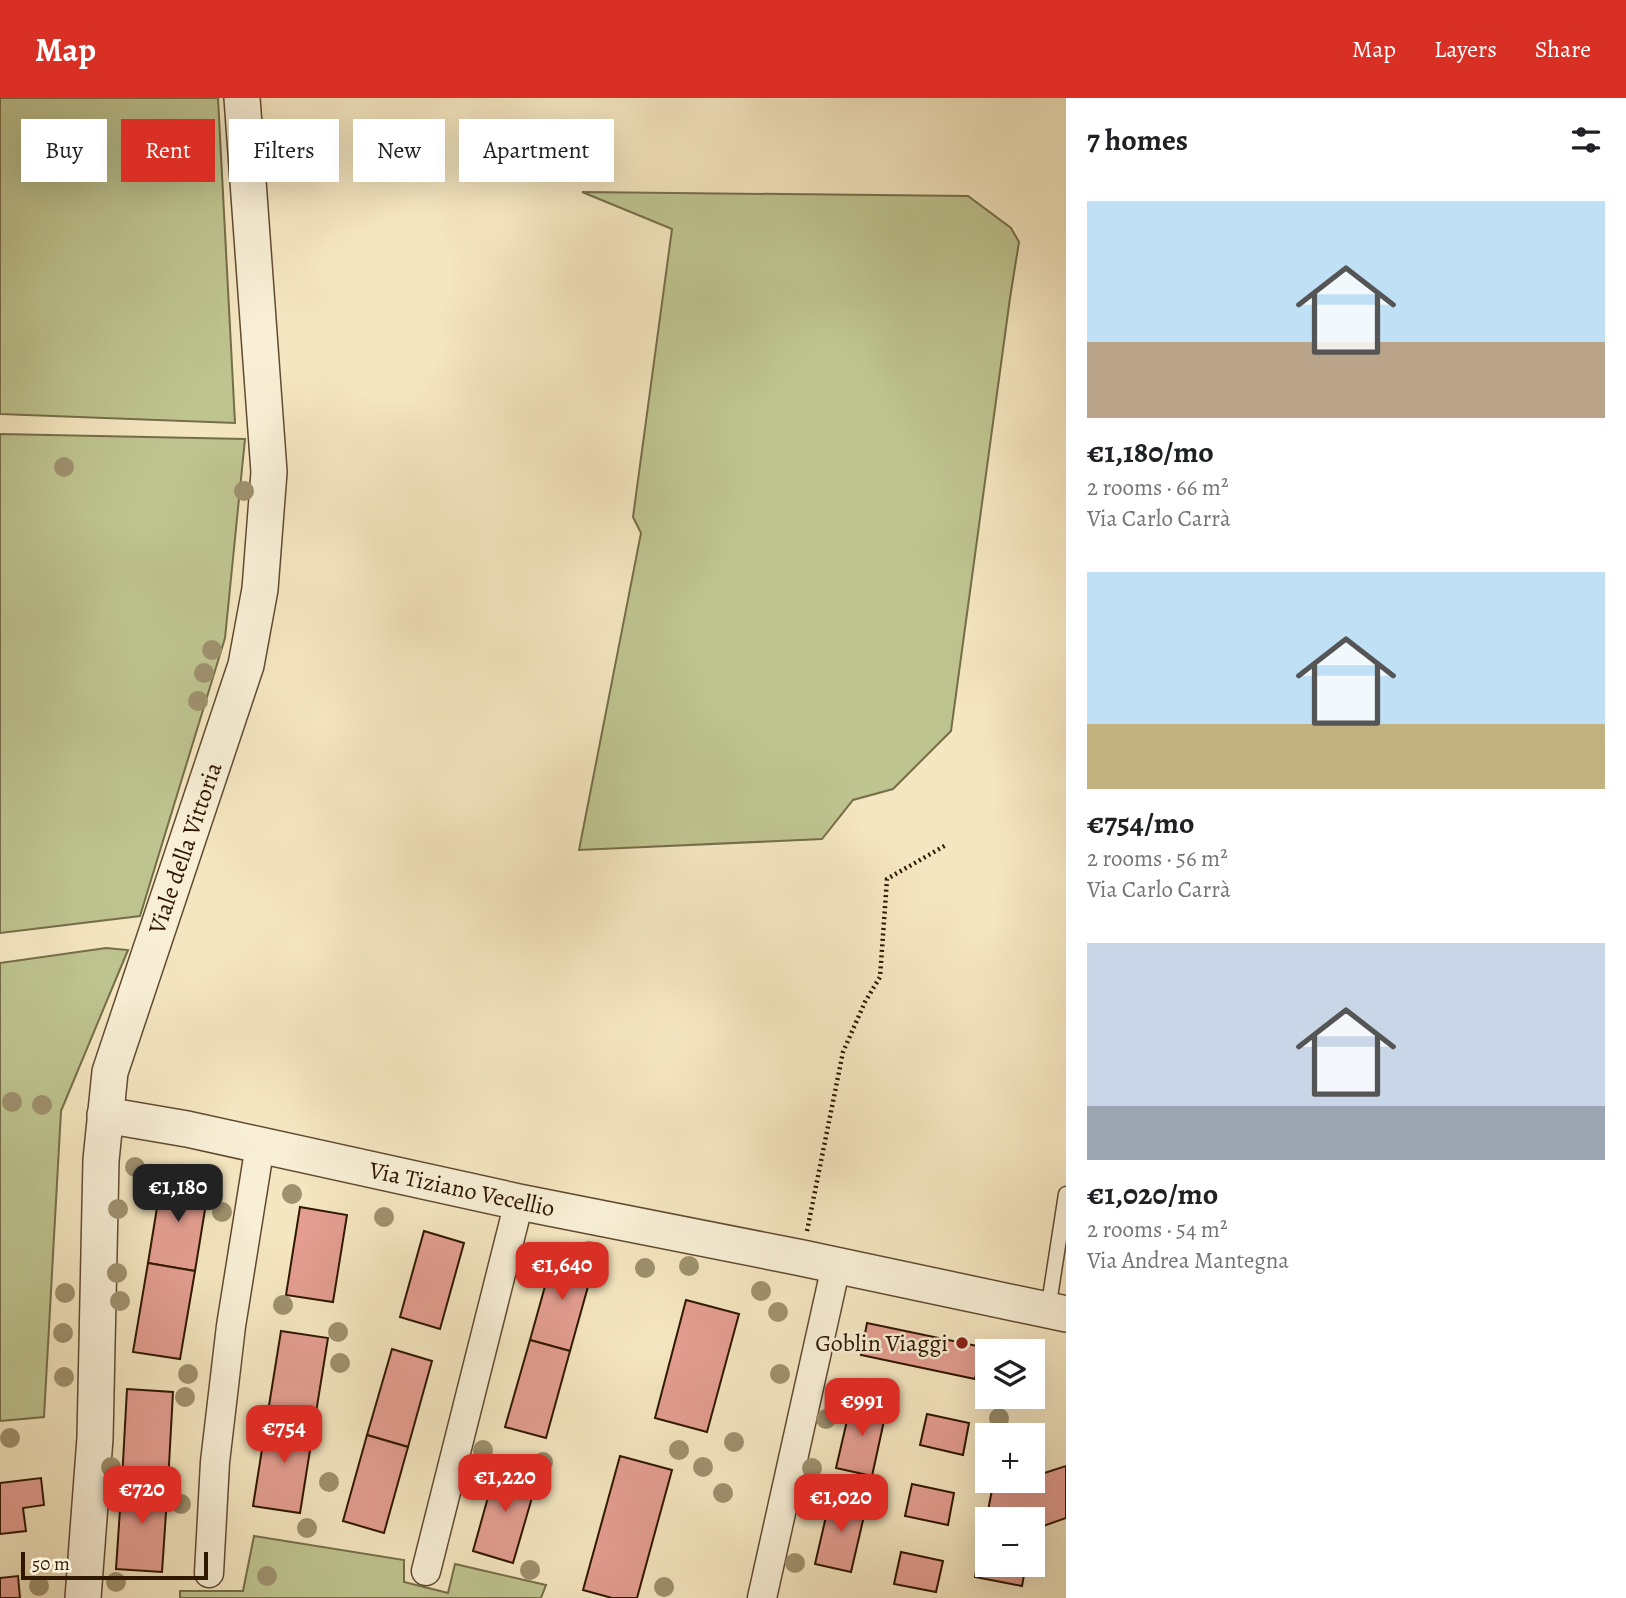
<!DOCTYPE html>
<html lang="en">
<head>
<meta charset="utf-8">
<style>
  body { margin:0; font-family:Alegreya,serif; background:#f2f2f2; color:#202124; height:100vh; display:flex; flex-direction:column; font-size:26px; white-space:nowrap }
  * { box-sizing:border-box; margin:0 }
  p { font-size:23px; color:#757577 }
  .icon { flex:none; width:38px; height:38px; fill:none; stroke:currentColor; stroke-width:2; stroke-linecap:round; stroke-linejoin:round }
  .map { position:relative; flex:1; overflow:hidden }
  .panel { display:flex; flex-direction:column; background:#fff; width:560px }
  .panel>* { flex:none }
  .top-card { position:absolute; left:21px; top:21px; width:665px; height:63px; display:flex; gap:14px }
  .fabs { position:absolute; left:975px; top:1241px; display:grid; gap:14px }
  .fabs a { display:grid; place-items:center; width:70px; height:70px; border-radius:0px; background:#fff; box-shadow:0 7px 28px #0002; font-size:35px }
  .scale { position:absolute; left:21px; bottom:18px; width:187px; box-sizing:border-box; padding-left:7px; border:4px solid #2f1700; border-top:0; font-size:19px; line-height:24px; white-space:nowrap; color:#2f1700; -webkit-text-stroke:5px #f8efd6; paint-order:stroke }
  .price { position:absolute; translate:-50% -60px; padding:0 16px; border-radius:14px; background:#d93025; color:#fff; font-size:23px; line-height:46px; filter:drop-shadow(0 2px 4px #0008) }
  .price::after { content:''; position:absolute; left:50%; top:42px; width:21px; height:16px; margin-left:-10px; background:inherit; clip-path:polygon(0 0,100% 0,50% 100%) }
  .price.selected { background:#222; color:#fff }
  ul { padding:0; list-style:none }
  li { display:grid; align-content:center; gap:14px; height:371px; padding:0 21px }
  li span { display:grid; place-items:center; height:217px; border-radius:0px; color:#555 }
  li>.icon { margin-inline-start:auto }
  span .icon { width:126px; height:126px; fill:#fffc; stroke-width:1 }
  li b { font-size:30px }
  h2 { display:flex; justify-content:space-between; align-items:center; height:84px; padding:0 21px; font-size:30px }
  .chip { padding:0 24px; border-radius:0px; background:#fff; box-shadow:0 7px 28px #0002; font-size:24px; line-height:63px }
  .chip.selected { background:#d93025; color:#fff }
  header { display:flex; align-items:center; gap:42px; box-sizing:border-box; height:98px; padding:0 35px; background:#d93025; color:#fff }
  header strong { font-size:33px }
  nav { display:flex; gap:38px; margin-inline-start:auto; font-size:24px }
  main { display:flex; flex:1; min-height:0 }
  .map>svg:first-child { display:block }
  .green { fill:#bec490; stroke:#766e48; stroke-width:2 }
  .building { fill:#e49e91; stroke:#2f1700; stroke-width:2 }
  .lines { fill:none; stroke-linecap:round; stroke-linejoin:round }
  .service-casing { stroke:#604b30; stroke-width:17 }
  .minor-casing { stroke:#604b30; stroke-width:31 }
  .tertiary-casing { stroke:#604b30; stroke-width:38 }
  .path { stroke:#2f1700; stroke-width:4.5; stroke-dasharray:2 3.5; stroke-linecap:butt }
  .service { stroke:#f8efd6; stroke-width:14 }
  .minor { stroke:#f8efd6; stroke-width:28 }
  .tertiary { stroke:#f8efd6; stroke-width:35 }
  .tree { fill:#9f916e }
  .poi-dot { fill:#8f2418; stroke:#f8efd6; stroke-width:2.5 }
  .labels { text-anchor:middle; stroke-width:5; stroke-linejoin:round; paint-order:stroke }
  .street-label { font-size:24px; fill:#2f1700; stroke:#f8efd6 }
  .poi-label { font-size:24px; fill:#2f1700; stroke:#f8efd6; text-anchor:end }
</style>
</head>
<body>
<header>
<strong>Map</strong>
<nav><a>Map</a><a>Layers</a><a>Share</a></nav>
</header>
<main>
<div class="map">
<svg width="1066" height="1500" viewBox="0 0 1066 1500">
  <rect width="100%" height="100%" fill="#f4e6c0"/>
  <filter id="stains"><feTurbulence type="fractalNoise" baseFrequency=".00286" numOctaves="4"/><feColorMatrix values="0 0 0 0 .2 0 0 0 0 .09 0 0 0 0 .02 0 0 0 .5 -.17"/></filter>
  <radialGradient id="worn" r=".72"><stop offset=".6" stop-color="#630" stop-opacity="0"/><stop offset="1" stop-color="#630" stop-opacity=".3"/></radialGradient>
  <g class="green">
    <polygon points="0,0 218,0 235,325 0,316"/>
    <polygon points="582,94 968,98 1011,130 1019,144 1010,200 951,633 893,691 853,702 822,741 579,752 641,435 633,419 672,131"/>
    <polygon points="0,336 245,341 225,540 140,818 0,835"/>
    <polygon points="106,850 128,852 61,1013 44,1319 0,1323 0,865"/>
    <polygon points="254,1438 404,1462 404,1484 448,1495 455,1466 546,1487 541,1500 180,1500 180,1493 243,1493"/>
  </g>
  <g class="building">
    <polygon points="162,1079 209,1087 195,1173 148,1165"/>
    <polygon points="300,1109 347,1117 333,1204 286,1197"/>
    <polygon points="424,1133 464,1145 440,1231 400,1219"/>
    <polygon points="554,1156 594,1167 570,1253 530,1242"/>
    <polygon points="148,1165 195,1173 180,1261 133,1254"/>
    <polygon points="686,1202 739,1216 707,1334 655,1320"/>
    <polygon points="867,1225 982,1249 975,1281 861,1257"/>
    <polygon points="281,1233 328,1240 314,1327 267,1320"/>
    <polygon points="530,1242 570,1253 546,1340 505,1329"/>
    <polygon points="392,1251 432,1263 408,1349 367,1337"/>
    <polygon points="127,1291 173,1294 168,1385 122,1382"/>
    <polygon points="852,1301 887,1309 872,1378 836,1370"/>
    <polygon points="927,1316 969,1325 963,1357 920,1347"/>
    <polygon points="267,1320 314,1327 300,1415 253,1408"/>
    <polygon points="367,1337 408,1349 384,1435 343,1423"/>
    <polygon points="620,1358 672,1372 637,1500 612,1500 583,1492"/>
    <polygon points="497,1367 538,1379 513,1465 473,1453"/>
    <polygon points="1066,1368 1066,1420 1032,1432 1032,1421 987,1421 987,1466 1026,1466 1022,1488 975,1479 992,1392 1022,1382 1032,1382 1032,1379"/>
    <polygon points="41,1380 44,1407 23,1410 26,1433 0,1436 0,1385"/>
    <polygon points="122,1382 168,1385 162,1474 116,1471"/>
    <polygon points="912,1386 954,1395 948,1427 905,1418"/>
    <polygon points="831,1397 867,1405 851,1474 815,1466"/>
    <polygon points="901,1454 943,1463 936,1494 894,1486"/>
    <polygon points="18,1478 20,1500 0,1500 0,1480"/>
  </g>
  <g class="lines">
    <defs>
      <polyline id="service" points="1048,1212 1066,1096"/>
      <g id="minor">
        <polyline points="426,1473 519,1104"/>
        <polyline points="209,1475 215,1364 231,1228 260,1047"/>
        <polyline points="762,1500 836,1168"/>
      </g>
      <g id="tertiary">
        <polyline points="105,1017 187,1031 519,1104 802,1160 1066,1216"/>
        <polyline points="83,1500 95,1340 101,1062 110,974 246,567 260,491 269,374 242,0"/>
      </g>
    </defs>
    <use href="#service" class="service-casing"/>
    <use href="#minor" class="minor-casing"/>
    <use href="#tertiary" class="tertiary-casing"/>
    <polyline class="path" points="807,1133 843,954 865,904 880,879 887,781 946,747"/>
    <use href="#service" class="service"/>
    <use href="#minor" class="minor"/>
    <use href="#tertiary" class="tertiary"/>
  </g>
  <g class="tree">
    <circle cx="64" cy="369" r="10"/>
    <circle cx="244" cy="393" r="10"/>
    <circle cx="212" cy="552" r="10"/>
    <circle cx="204" cy="575" r="10"/>
    <circle cx="198" cy="603" r="10"/>
    <circle cx="12" cy="1004" r="10"/>
    <circle cx="42" cy="1007" r="10"/>
    <circle cx="135" cy="1069" r="10"/>
    <circle cx="292" cy="1096" r="10"/>
    <circle cx="118" cy="1111" r="10"/>
    <circle cx="222" cy="1114" r="10"/>
    <circle cx="384" cy="1119" r="10"/>
    <circle cx="589" cy="1153" r="10"/>
    <circle cx="689" cy="1168" r="10"/>
    <circle cx="645" cy="1170" r="10"/>
    <circle cx="117" cy="1175" r="10"/>
    <circle cx="761" cy="1193" r="10"/>
    <circle cx="65" cy="1195" r="10"/>
    <circle cx="120" cy="1203" r="10"/>
    <circle cx="283" cy="1207" r="10"/>
    <circle cx="778" cy="1214" r="10"/>
    <circle cx="338" cy="1234" r="10"/>
    <circle cx="63" cy="1235" r="10"/>
    <circle cx="340" cy="1265" r="10"/>
    <circle cx="188" cy="1276" r="10"/>
    <circle cx="780" cy="1276" r="10"/>
    <circle cx="64" cy="1279" r="10"/>
    <circle cx="185" cy="1299" r="10"/>
    <circle cx="999" cy="1320" r="10"/>
    <circle cx="826" cy="1321" r="10"/>
    <circle cx="10" cy="1340" r="10"/>
    <circle cx="734" cy="1344" r="10"/>
    <circle cx="483" cy="1352" r="10"/>
    <circle cx="679" cy="1352" r="10"/>
    <circle cx="543" cy="1364" r="10"/>
    <circle cx="111" cy="1369" r="10"/>
    <circle cx="703" cy="1369" r="10"/>
    <circle cx="812" cy="1370" r="10"/>
    <circle cx="329" cy="1384" r="10"/>
    <circle cx="723" cy="1395" r="10"/>
    <circle cx="807" cy="1400" r="10"/>
    <circle cx="181" cy="1406" r="10"/>
    <circle cx="307" cy="1430" r="10"/>
    <circle cx="795" cy="1465" r="10"/>
    <circle cx="530" cy="1472" r="10"/>
    <circle cx="267" cy="1478" r="10"/>
    <circle cx="116" cy="1484" r="10"/>
    <circle cx="39" cy="1488" r="10"/>
    <circle cx="664" cy="1489" r="10"/>
  </g>
  <circle class="poi-dot" cx="962" cy="1245" r="7"/>
  <g class="labels">
    <g class="street-label">
      <text transform="translate(185 750) rotate(-71)" y="8">Viale della Vittoria</text>
      <text transform="translate(462 1091) rotate(12)" y="8">Via Tiziano Vecellio</text>
    </g>
    <g class="poi-label">
      <text x="948" y="1253">Goblin Viaggi</text>
    </g>
  </g>
  <rect width="100%" height="100%" filter="url(#stains)"/>
  <rect width="100%" height="100%" fill="url(#worn)"/>
</svg>
<div class="fabs">
<a><svg class="icon" aria-label="layers" viewBox="0 0 24 24"><path d="M12 4l9 5-9 5-9-5zM3 14l9 5 9-5"/></svg></a>
<a>+</a>
<a>−</a>
</div>
<div class="scale">50 m</div>
<b class="price selected" style="left:178px;top:1126px">€1,180</b>
<b class="price" style="left:562px;top:1204px">€1,640</b>
<b class="price" style="left:862px;top:1340px">€991</b>
<b class="price" style="left:284px;top:1367px">€754</b>
<b class="price" style="left:505px;top:1416px">€1,220</b>
<b class="price" style="left:142px;top:1428px">€720</b>
<b class="price" style="left:841px;top:1436px">€1,020</b>
<div class="top-card">
<a class="chip">Buy</a>
<a class="chip selected">Rent</a>
<a class="chip">Filters</a>
<a class="chip">New</a>
<a class="chip">Apartment</a>
</div>
</div>
<section class="panel">
<h2>7 homes<svg class="icon" aria-label="filters" viewBox="0 0 24 24"><path d="M4 7h16M4 17h16"/><circle cx="9" cy="7" r="2"/><circle cx="15" cy="17" r="2"/></svg></h2>
<ul>
<li><span style="background:linear-gradient(#bfe0f5 65%,#b9a48a 0)"><svg class="icon" aria-label="home" viewBox="0 0 24 24"><path d="M3 11l9-7 9 7M6 9v11h12V9"/></svg></span><div><b>€1,180/mo</b><p>2 rooms · 66 m²</p><p>Via Carlo Carrà</p></div></li>
<li><span style="background:linear-gradient(#bfe0f5 70%,#c2b280 0)"><svg class="icon" aria-label="home" viewBox="0 0 24 24"><path d="M3 11l9-7 9 7M6 9v11h12V9"/></svg></span><div><b>€754/mo</b><p>2 rooms · 56 m²</p><p>Via Carlo Carrà</p></div></li>
<li><span style="background:linear-gradient(#c9d6e8 75%,#9aa5b1 0)"><svg class="icon" aria-label="home" viewBox="0 0 24 24"><path d="M3 11l9-7 9 7M6 9v11h12V9"/></svg></span><div><b>€1,020/mo</b><p>2 rooms · 54 m²</p><p>Via Andrea Mantegna</p></div></li>
</ul>
</section>
</main>
</body>
</html>
